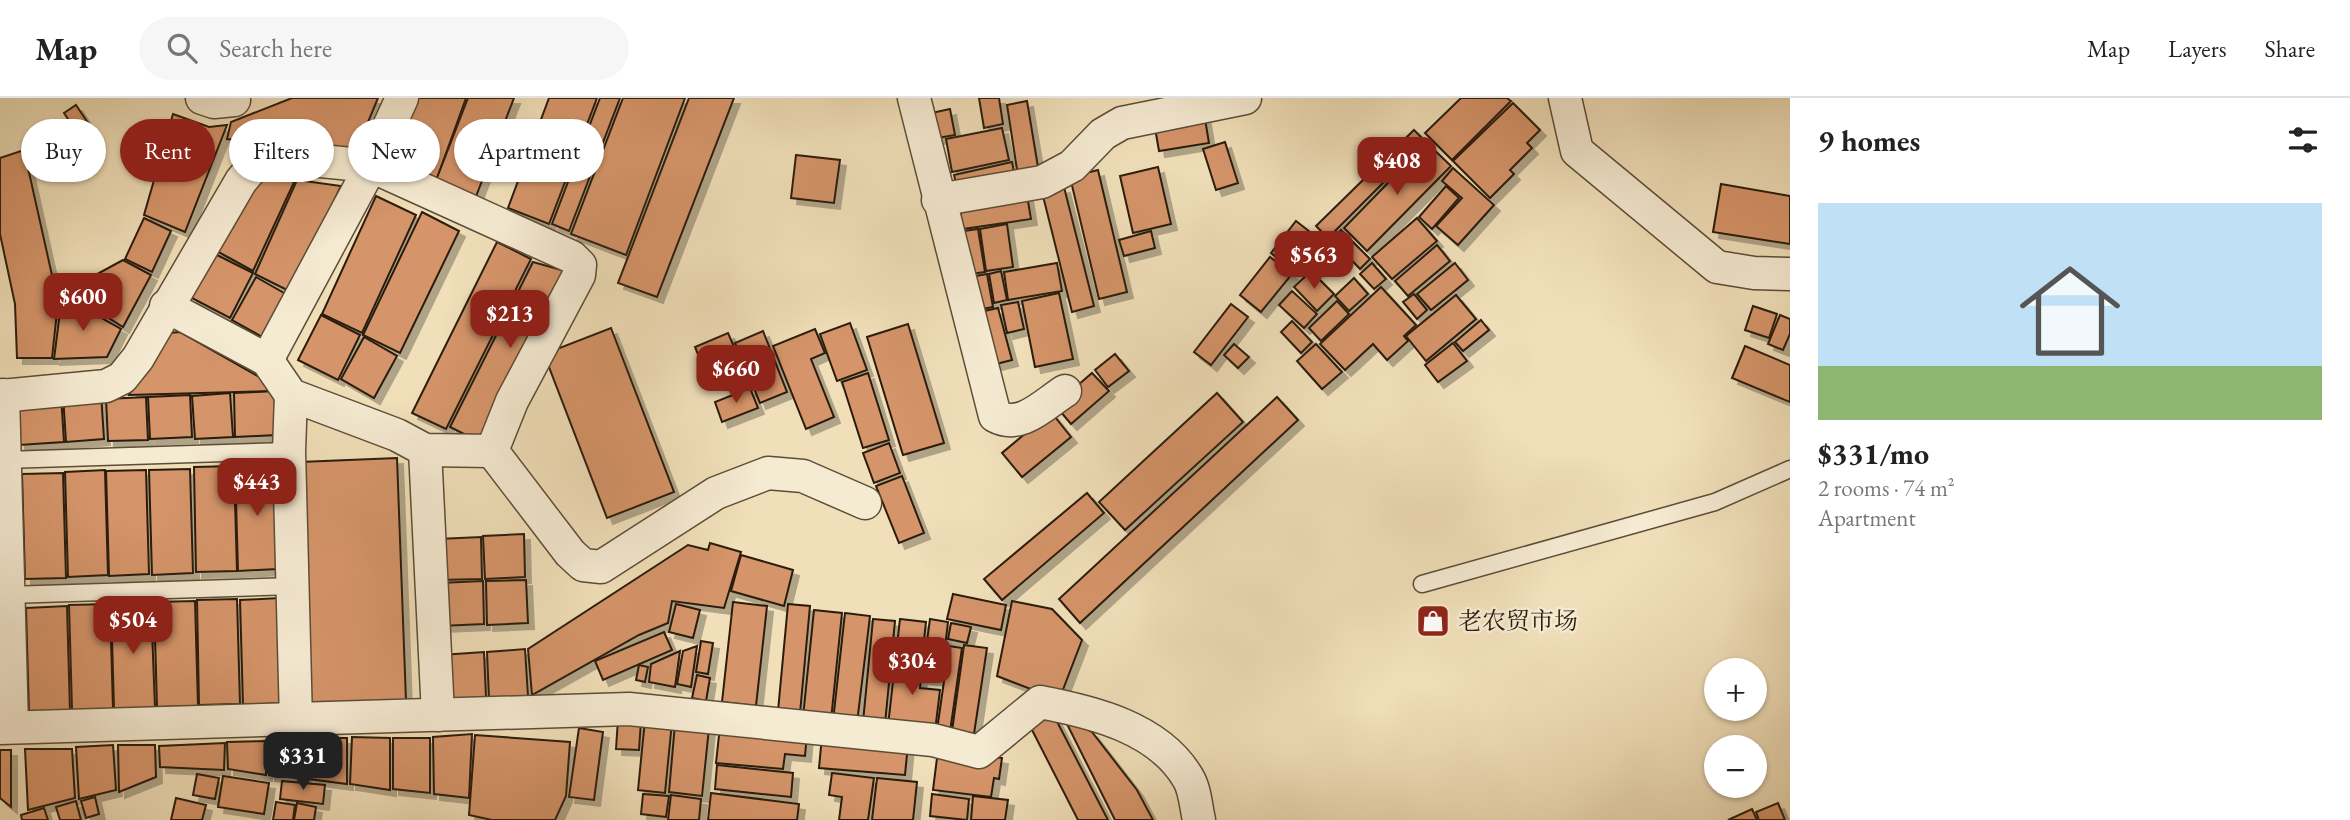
<!DOCTYPE html>
<html lang="en">
<head>
<meta charset="utf-8">
<style>
  body { margin:0; font-family:"EB Garamond","Noto Serif SC",serif; background:#f6f6f6; color:#222; height:100vh; display:flex; flex-direction:column; font-size:26px; white-space:nowrap }
  * { box-sizing:border-box; margin:0 }
  p { font-size:23px; color:#767676 }
  .icon { flex:none; width:38px; height:38px; fill:none; stroke:currentColor; stroke-width:2; stroke-linecap:round; stroke-linejoin:round }
  .map { position:relative; flex:1; overflow:hidden }
  .sheet { display:flex; flex-direction:column; background:#fff; width:560px }
  .sheet>* { flex:none }
  .guide { position:absolute; left:21px; top:21px; width:665px; height:63px; display:flex; gap:14px }
  .buttons { position:absolute; left:1704px; top:560px; display:grid; gap:14px }
  .buttons a { display:grid; place-items:center; width:63px; height:63px; border-radius:50%; background:#fff; box-shadow:0 2px 5px #0004; font-size:35px }
  .price { position:absolute; translate:-50% -60px; padding:0 16px; border-radius:14px; background:#8f2418; color:#fff; font-size:23px; line-height:46px; filter:drop-shadow(0 2px 4px #0008) }
  .price::after { content:''; position:absolute; left:50%; top:42px; width:21px; height:16px; margin-left:-10px; background:inherit; clip-path:polygon(0 0,100% 0,50% 100%) }
  .price.on { background:#222; color:#fff }
  ul { padding:0; list-style:none }
  li { display:grid; align-content:center; gap:14px; height:371px; padding:0 28px }
  li+li { border-top:2px solid #e0e0e0 }
  li span { display:grid; place-items:center; height:217px; border-radius:0px; color:#555 }
  li>.icon { margin-inline-start:auto }
  span .icon { width:126px; height:126px; fill:#fffc; stroke-width:1 }
  li b { font-size:30px }
  h2 { display:flex; justify-content:space-between; align-items:center; height:84px; padding:0 28px; font-size:30px }
  .chip { padding:0 24px; border-radius:32px; background:#fff; box-shadow:0 2px 5px #0004; font-size:24px; line-height:63px }
  .chip.on { background:#8f2418; color:#fff }
  header { display:flex; align-items:center; gap:42px; box-sizing:border-box; height:98px; padding:0 35px; background:#fff; border-bottom:2px solid #e0e0e0 }
  header strong { font-size:33px }
  nav { display:flex; gap:38px; margin-inline-start:auto; font-size:24px }
  .search { width:490px; height:63px; background:#f6f6f6; display:flex; align-items:center; gap:18px; box-sizing:border-box; padding:0 24px; border-radius:38px; color:#767676; font-size:26px }
  main { display:flex; flex:1; min-height:0 }
  .map>svg:first-child { display:block }
  .building { fill:#d59469; stroke:#2a1c0c; stroke-width:2; filter:url(#shadow) }
  .lines { fill:none; stroke-linecap:round; stroke-linejoin:round }
  .lane-casing { stroke:#5c4d37; stroke-width:19 }
  .street-casing { stroke:#5c4d37; stroke-width:35 }
  .lane { stroke:#f5ead2; stroke-width:16 }
  .street { stroke:#f5ead2; stroke-width:32 }
  .labels { text-anchor:middle; stroke-width:5; stroke-linejoin:round; paint-order:stroke }
  .poi-label { font-size:24px; fill:#2a1c0c; stroke:#f5ead2; text-anchor:start }
</style>
</head>
<body>
<header>
<strong>Map</strong>
<div class="search"><svg class="icon" aria-label="search" viewBox="0 0 24 24"><circle cx="10" cy="10" r="6"/><path d="M15 15l6 6"/></svg>Search here</div>
<nav><a>Map</a><a>Layers</a><a>Share</a></nav>
</header>
<main>
<div class="map">
<svg width="1790" height="722" viewBox="0 0 1790 722">
  <defs>
    <filter id="shadow"><feDropShadow dx="6" dy="6" stdDeviation="0" flood-color="#0004"/></filter>
  </defs>
  <rect width="100%" height="100%" fill="#f0dfb9"/>
  <filter id="stains"><feTurbulence type="fractalNoise" baseFrequency=".00286" numOctaves="4"/><feColorMatrix values="0 0 0 0 .2 0 0 0 0 .09 0 0 0 0 .02 0 0 0 .5 -.17"/></filter>
  <radialGradient id="worn" r=".72"><stop offset=".6" stop-color="#630" stop-opacity="0"/><stop offset="1" stop-color="#630" stop-opacity=".3"/></radialGradient>
  <g class="building">
    <polygon points="292,0 378,0 357,51 227,41 231,24"/>
    <polygon points="416,0 466,0 436,83 392,67"/>
    <polygon points="468,0 514,0 475,101 435,85"/>
    <polygon points="549,0 597,0 549,126 508,110"/>
    <polygon points="600,0 620,0 569,133 552,126"/>
    <polygon points="623,0 685,0 626,157 571,136"/>
    <polygon points="689,0 734,0 657,199 618,185"/>
    <polygon points="979,0 999,0 1003,26 984,30"/>
    <polygon points="1461,0 1507,0 1511,3 1452,62 1425,35"/>
    <polygon points="1027,3 1039,75 1018,78 1007,7"/>
    <polygon points="1513,5 1540,32 1527,45 1532,50 1510,72 1514,76 1490,100 1453,63"/>
    <polygon points="76,7 88,25 76,33 64,15"/>
    <polygon points="950,11 955,37 932,41 927,16"/>
    <polygon points="1204,15 1209,45 1159,53 1154,24"/>
    <polygon points="173,16 209,29 227,27 185,134 144,117"/>
    <polygon points="1002,30 1009,62 952,74 946,41"/>
    <polygon points="1414,32 1425,43 1328,140 1316,128"/>
    <polygon points="1225,44 1238,85 1216,92 1203,51"/>
    <polygon points="1427,45 1451,68 1367,153 1344,130"/>
    <polygon points="24,52 58,204 52,260 17,260 15,206 0,136 0,60"/>
    <polygon points="796,57 840,62 834,105 791,100"/>
    <polygon points="1012,64 1015,79 958,92 954,77"/>
    <polygon points="1158,69 1171,126 1133,135 1120,78"/>
    <polygon points="1453,70 1494,107 1458,147 1436,128 1462,100 1442,83"/>
    <polygon points="1098,72 1127,194 1099,201 1070,79"/>
    <polygon points="255,76 295,82 253,173 213,151"/>
    <polygon points="297,82 341,88 291,194 255,176"/>
    <polygon points="1721,86 1790,98 1790,146 1713,134"/>
    <polygon points="1446,88 1459,100 1432,131 1419,119"/>
    <polygon points="1064,89 1094,208 1072,214 1042,94"/>
    <polygon points="1027,97 1031,121 963,131 959,107"/>
    <polygon points="376,98 416,117 362,235 322,216"/>
    <polygon points="422,114 459,133 400,255 363,237"/>
    <polygon points="144,120 171,133 152,174 125,161"/>
    <polygon points="1417,120 1437,143 1392,181 1372,159"/>
    <polygon points="1296,123 1319,141 1293,173 1271,155"/>
    <polygon points="1007,126 1013,169 986,173 980,131"/>
    <polygon points="978,131 985,174 971,176 964,133"/>
    <polygon points="1341,132 1370,161 1360,171 1332,141"/>
    <polygon points="1151,133 1155,150 1124,158 1119,142"/>
    <polygon points="497,144 531,161 446,331 412,315"/>
    <polygon points="1437,147 1450,163 1408,198 1395,183"/>
    <polygon points="213,155 253,175 230,220 190,199"/>
    <polygon points="1270,159 1292,176 1261,214 1240,197"/>
    <polygon points="123,162 151,177 123,229 66,193"/>
    <polygon points="533,164 572,175 482,345 450,329"/>
    <polygon points="1057,165 1062,193 1008,202 1004,174"/>
    <polygon points="1372,165 1386,181 1374,191 1360,176"/>
    <polygon points="1455,165 1468,182 1431,212 1417,196"/>
    <polygon points="1001,173 1007,202 994,205 989,176"/>
    <polygon points="1311,173 1334,196 1317,213 1294,189"/>
    <polygon points="987,176 993,209 977,212 970,179"/>
    <polygon points="256,179 291,199 266,241 232,222"/>
    <polygon points="1354,180 1368,196 1349,213 1335,198"/>
    <polygon points="1381,189 1416,227 1404,238 1408,243 1387,262 1373,246 1345,272 1320,246"/>
    <polygon points="1292,193 1317,216 1304,230 1279,207"/>
    <polygon points="1059,195 1073,261 1035,269 1022,203"/>
    <polygon points="1414,196 1427,212 1417,221 1403,204"/>
    <polygon points="1456,197 1476,221 1426,263 1406,238"/>
    <polygon points="62,198 121,231 107,259 54,261"/>
    <polygon points="1337,203 1349,216 1321,243 1309,230"/>
    <polygon points="1018,204 1024,231 1007,235 1001,207"/>
    <polygon points="1231,206 1248,219 1211,267 1194,254"/>
    <polygon points="1753,208 1777,216 1769,240 1745,232"/>
    <polygon points="998,210 1012,262 988,268 975,215"/>
    <polygon points="321,217 360,237 338,282 298,262"/>
    <polygon points="1780,217 1790,221 1790,236 1783,252 1768,246"/>
    <polygon points="1481,222 1489,232 1463,253 1455,244"/>
    <polygon points="1292,223 1312,244 1301,255 1281,234"/>
    <polygon points="850,225 867,272 837,283 820,236"/>
    <polygon points="908,226 944,345 903,357 867,239"/>
    <polygon points="611,230 674,394 607,420 544,256"/>
    <polygon points="815,231 825,255 811,261 834,319 806,331 773,248"/>
    <polygon points="763,233 787,294 760,305 735,245"/>
    <polygon points="180,234 277,289 277,293 129,297 157,236"/>
    <polygon points="728,235 742,267 708,281 695,249"/>
    <polygon points="364,239 397,258 374,300 341,281"/>
    <polygon points="1453,245 1467,263 1438,284 1425,267"/>
    <polygon points="1234,246 1249,259 1238,270 1224,257"/>
    <polygon points="1316,246 1342,274 1322,291 1297,263"/>
    <polygon points="1745,248 1790,267 1790,304 1732,280"/>
    <polygon points="1115,256 1129,273 1108,289 1095,272"/>
    <polygon points="868,275 889,342 863,350 842,284"/>
    <polygon points="1092,275 1109,293 1071,326 1055,307"/>
    <polygon points="750,290 758,310 722,324 715,304"/>
    <polygon points="276,293 277,337 235,339 234,295"/>
    <polygon points="101,295 104,341 66,344 63,297"/>
    <polygon points="230,295 233,339 195,341 192,298"/>
    <polygon points="1217,295 1243,324 1125,432 1099,404"/>
    <polygon points="61,297 64,344 19,347 16,301"/>
    <polygon points="190,297 192,339 150,341 148,299"/>
    <polygon points="146,299 148,342 108,343 106,301"/>
    <polygon points="1277,299 1298,322 1080,525 1059,501"/>
    <polygon points="1051,314 1071,339 1022,379 1002,355"/>
    <polygon points="889,345 900,375 874,385 863,355"/>
    <polygon points="397,360 406,603 309,606 300,364"/>
    <polygon points="276,367 278,471 238,473 235,368"/>
    <polygon points="234,368 237,473 196,474 194,369"/>
    <polygon points="190,371 193,475 152,477 149,372"/>
    <polygon points="105,372 108,477 68,479 65,374"/>
    <polygon points="146,372 149,476 109,478 106,373"/>
    <polygon points="63,375 66,480 25,481 22,376"/>
    <polygon points="902,378 924,435 899,445 876,388"/>
    <polygon points="1087,395 1104,415 1002,502 984,481"/>
    <polygon points="524,436 525,479 485,481 483,438"/>
    <polygon points="481,439 482,481 439,482 438,441"/>
    <polygon points="710,445 741,454 724,510 672,503 668,525 639,537 532,597 528,551 688,447 708,452"/>
    <polygon points="741,457 793,472 784,508 731,493"/>
    <polygon points="526,482 528,525 487,527 486,483"/>
    <polygon points="483,483 484,526 440,528 439,485"/>
    <polygon points="953,496 1006,507 1001,532 947,521"/>
    <polygon points="280,500 284,605 243,607 240,502"/>
    <polygon points="237,501 240,606 199,607 197,502"/>
    <polygon points="195,503 198,608 157,609 154,504"/>
    <polygon points="1012,503 1052,511 1082,542 1059,602 997,578"/>
    <polygon points="733,504 767,508 756,608 722,604"/>
    <polygon points="151,505 155,610 114,611 111,506"/>
    <polygon points="110,506 113,611 72,612 69,507"/>
    <polygon points="676,506 700,512 693,540 669,534"/>
    <polygon points="788,506 810,508 800,615 778,613"/>
    <polygon points="67,508 70,614 29,615 26,510"/>
    <polygon points="814,512 842,515 831,622 803,619"/>
    <polygon points="845,515 870,518 857,625 833,623"/>
    <polygon points="873,521 895,523 885,626 863,624"/>
    <polygon points="900,521 926,524 922,559 896,556"/>
    <polygon points="930,521 948,524 941,582 922,580"/>
    <polygon points="951,525 971,529 967,545 948,541"/>
    <polygon points="664,534 672,552 603,582 595,563"/>
    <polygon points="701,543 713,545 708,576 696,574"/>
    <polygon points="964,547 987,550 974,636 952,633"/>
    <polygon points="697,548 691,589 677,586 683,553"/>
    <polygon points="949,548 962,550 950,634 937,632"/>
    <polygon points="525,551 528,598 489,600 487,554"/>
    <polygon points="680,553 675,589 649,584 651,566"/>
    <polygon points="484,554 486,599 444,602 441,557"/>
    <polygon points="896,557 923,560 920,590 940,592 935,633 888,628"/>
    <polygon points="639,567 648,569 645,584 636,582"/>
    <polygon points="697,577 710,580 706,603 692,600"/>
    <polygon points="1051,612 1108,722 1078,722 1029,626"/>
    <polygon points="1063,618 1092,634 1137,692 1153,722 1115,722"/>
    <polygon points="618,621 641,623 639,652 616,651"/>
    <polygon points="645,622 672,624 665,695 638,692"/>
    <polygon points="675,626 709,630 702,698 669,694"/>
    <polygon points="720,628 807,636 805,658 785,656 783,671 716,665"/>
    <polygon points="579,630 603,634 594,702 569,699"/>
    <polygon points="472,636 469,700 434,696 433,639"/>
    <polygon points="475,637 570,644 566,698 555,722 492,722 469,717"/>
    <polygon points="822,638 908,646 905,677 819,670"/>
    <polygon points="352,639 390,640 390,692 350,686"/>
    <polygon points="309,640 347,640 347,686 309,681"/>
    <polygon points="393,640 430,640 430,695 393,691"/>
    <polygon points="269,642 306,642 306,681 269,677"/>
    <polygon points="266,643 266,677 228,671 227,644"/>
    <polygon points="225,645 224,672 160,669 159,648"/>
    <polygon points="113,647 116,692 79,701 76,649"/>
    <polygon points="118,647 155,647 156,679 119,694"/>
    <polygon points="25,651 72,651 75,700 28,712"/>
    <polygon points="0,652 11,652 11,709 0,700"/>
    <polygon points="938,652 1002,660 999,681 994,680 991,699 933,692"/>
    <polygon points="717,667 793,675 791,699 715,691"/>
    <polygon points="832,675 874,680 868,722 839,722 842,699 829,697"/>
    <polygon points="197,676 219,680 215,701 193,697"/>
    <polygon points="223,678 269,685 264,716 218,709"/>
    <polygon points="877,680 917,684 913,722 872,722"/>
    <polygon points="282,683 325,687 323,706 280,701"/>
    <polygon points="711,695 799,706 797,722 708,722"/>
    <polygon points="643,696 669,698 666,719 641,716"/>
    <polygon points="932,696 969,701 967,722 930,718"/>
    <polygon points="671,697 701,701 699,722 668,722"/>
    <polygon points="973,698 1008,702 1005,722 971,722"/>
    <polygon points="95,699 99,716 86,720 81,703"/>
    <polygon points="176,700 206,707 202,722 171,722"/>
    <polygon points="76,703 81,722 60,722 56,709"/>
    <polygon points="276,704 295,707 293,722 273,722"/>
    <polygon points="297,705 316,709 314,722 294,722"/>
    <polygon points="1778,705 1785,722 1759,722 1756,714"/>
    <polygon points="44,710 48,722 22,722 21,717"/>
    <polygon points="1752,711 1757,722 1728,722"/>
  </g>
  <g class="lines">
    <defs>
      <g id="lane">
        <polyline points="5,362 289,353"/>
        <polyline points="1422,486 1715,404 1790,371"/>
        <polyline points="8,497 293,488"/>
      </g>
      <g id="street">
        <polyline points="202,0 214,4 234,2"/>
        <path d="M914,0L995,318C1021,332 1043,307 1065,293"/>
        <polyline points="1565,0 1577,53 1717,169 1754,175 1790,176"/>
        <polyline points="938,102 1042,84 1072,68 1103,36 1122,25 1245,0"/>
        <polyline points="166,208 267,262 291,297 397,337 425,352 492,353"/>
        <polyline points="267,262 371,68 402,0"/>
        <polyline points="3,297 12,629"/>
        <polyline points="291,297 289,353 296,623"/>
        <polyline points="0,298 106,288 122,280 138,260 241,83 256,65 271,58 371,68 572,159 580,167 579,177 512,303 492,353"/>
        <polyline points="425,352 438,617"/>
        <polyline points="492,353 570,455 583,467 601,469 716,395 768,375 803,378 865,405"/>
        <path d="M0,630L629,611L933,642L979,654L1040,604C1093,614 1159,630 1188,680C1195,691 1196,709 1199,722"/>
      </g>
    </defs>
    <use href="#lane" class="lane-casing"/>
    <use href="#street" class="street-casing"/>
    <use href="#lane" class="lane"/>
    <use href="#street" class="street"/>
  </g>
  <defs>
    <symbol id="shop-square" viewBox="-11 -11 22 22"><rect x="-9" y="-9" width="18" height="18" rx="4" fill="#8f2418" stroke="#f5ead2"/><path d="M-5-2.5h2.3a2.7 3.5 0 0 1 5.4 0H5L5.5 6h-11ZM-1.5-2.5h3a1.5 2.3 0 0 0-3 0Z" fill="#fff"/></symbol>
  </defs>
  <g fill-rule="evenodd">
    <use href="#shop-square" x="1414" y="504" width="38" height="38"/>
  </g>
  <g class="labels">
    <g class="poi-label">
      <text x="1458" y="531">老农贸市场</text>
    </g>
  </g>
  <rect width="100%" height="100%" filter="url(#stains)"/>
  <rect width="100%" height="100%" fill="url(#worn)"/>
</svg>
<div class="buttons">
<a>+</a>
<a>−</a>
</div>
<b class="price" style="left:1397px;top:99px">$408</b>
<b class="price" style="left:1314px;top:193px">$563</b>
<b class="price" style="left:83px;top:235px">$600</b>
<b class="price" style="left:510px;top:252px">$213</b>
<b class="price" style="left:736px;top:307px">$660</b>
<b class="price" style="left:257px;top:420px">$443</b>
<b class="price" style="left:133px;top:558px">$504</b>
<b class="price" style="left:912px;top:599px">$304</b>
<b class="price on" style="left:303px;top:694px">$331</b>
<div class="guide">
<a class="chip">Buy</a>
<a class="chip on">Rent</a>
<a class="chip">Filters</a>
<a class="chip">New</a>
<a class="chip">Apartment</a>
</div>
</div>
<section class="sheet">
<h2>9 homes<svg class="icon" aria-label="filters" viewBox="0 0 24 24"><path d="M4 7h16M4 17h16"/><circle cx="9" cy="7" r="2"/><circle cx="15" cy="17" r="2"/></svg></h2>
<ul>
<li><span style="background:linear-gradient(#bfe0f5 75%,#8fb573 0)"><svg class="icon" aria-label="home" viewBox="0 0 24 24"><path d="M3 11l9-7 9 7M6 9v11h12V9"/></svg></span><div><b>$331/mo</b><p>2 rooms · 74 m²</p><p>Apartment</p></div></li>
</ul>
</section>
</main>
</body>
</html>
